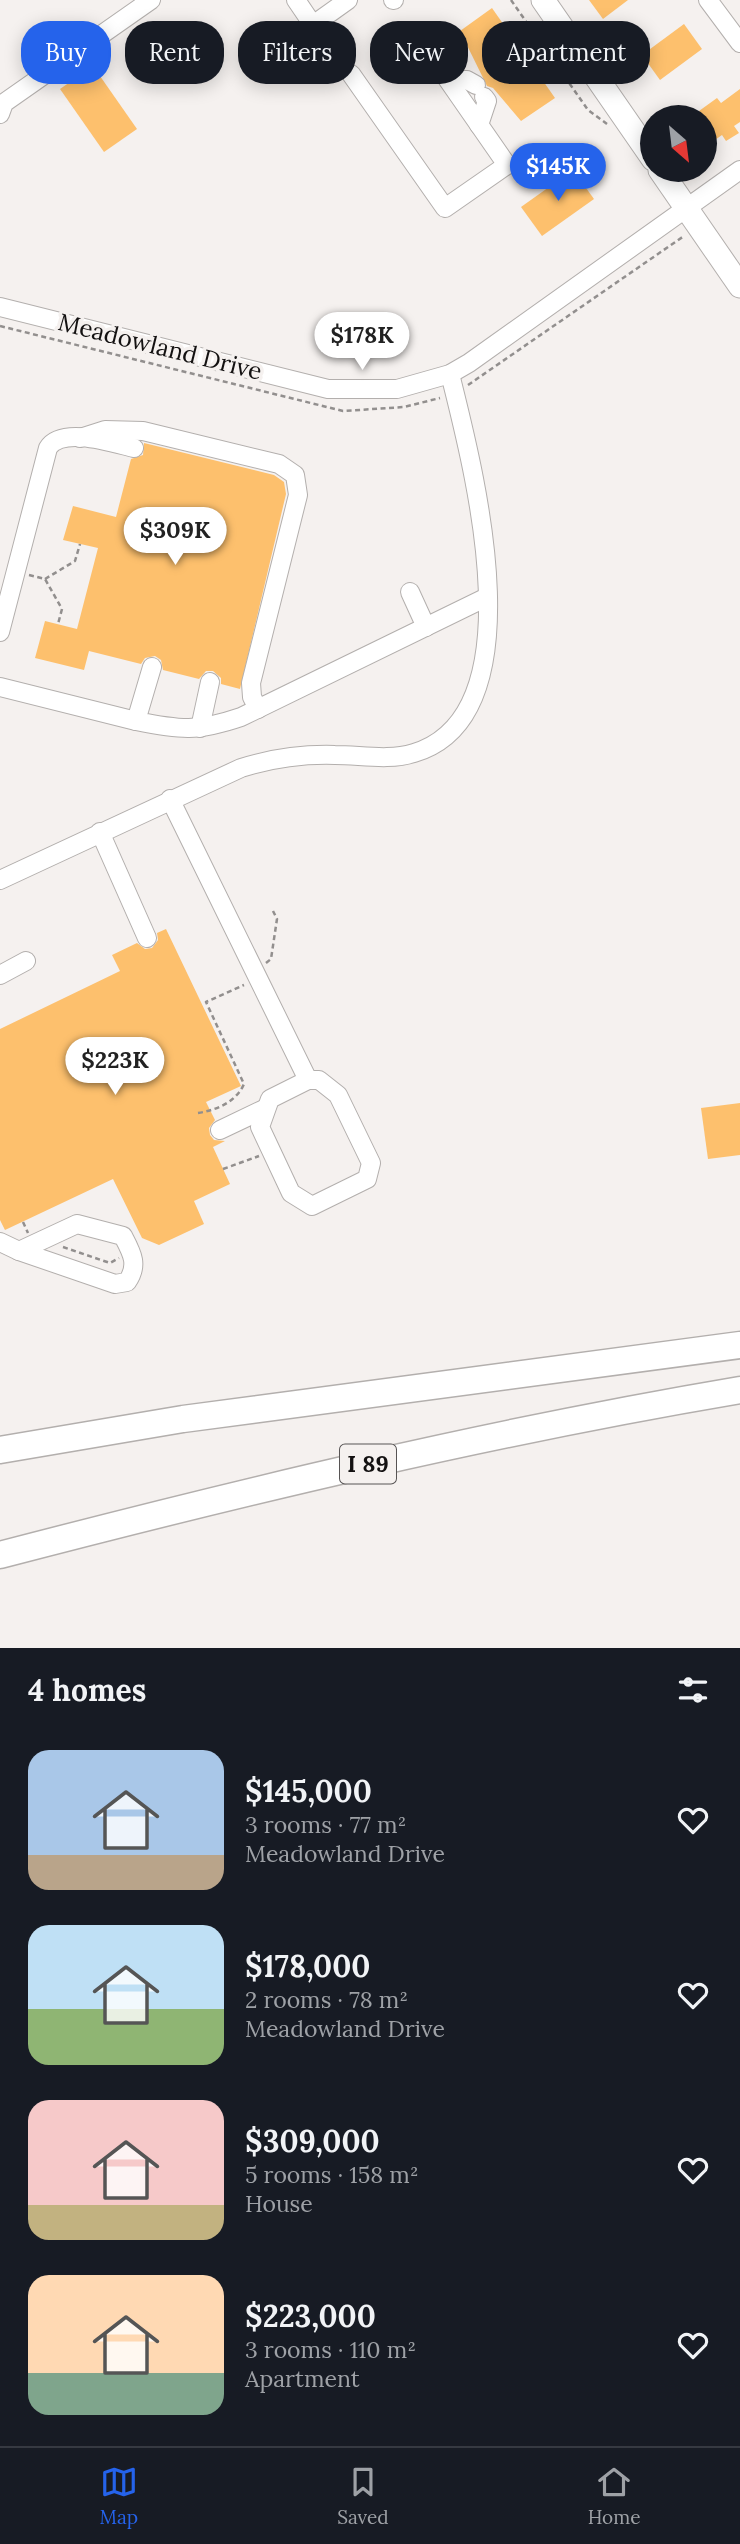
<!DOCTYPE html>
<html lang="en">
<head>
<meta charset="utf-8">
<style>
  body { margin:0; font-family:Lora,serif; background:#242831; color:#f1f3f6; height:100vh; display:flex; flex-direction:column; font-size:26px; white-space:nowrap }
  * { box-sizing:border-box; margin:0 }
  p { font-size:23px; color:#9ea1a6 }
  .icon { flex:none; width:38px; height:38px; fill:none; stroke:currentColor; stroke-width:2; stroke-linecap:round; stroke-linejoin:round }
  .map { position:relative; height:1648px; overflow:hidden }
  .sheet { display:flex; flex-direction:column; background:#171b24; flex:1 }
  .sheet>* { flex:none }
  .top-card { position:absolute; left:21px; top:21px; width:698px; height:63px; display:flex; gap:14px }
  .needle { width:46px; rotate:152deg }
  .buttons { position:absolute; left:640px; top:105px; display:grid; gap:14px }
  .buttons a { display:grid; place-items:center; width:77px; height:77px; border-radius:50%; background:#171b24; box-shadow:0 4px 18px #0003; font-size:35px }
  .price { position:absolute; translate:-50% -60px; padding:0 16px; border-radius:24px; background:#fff; color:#222; font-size:23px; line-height:46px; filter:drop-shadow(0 2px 4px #0008) }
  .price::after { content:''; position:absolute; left:50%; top:42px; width:21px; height:16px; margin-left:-10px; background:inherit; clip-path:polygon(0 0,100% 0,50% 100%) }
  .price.active { background:#2563eb; color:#fff }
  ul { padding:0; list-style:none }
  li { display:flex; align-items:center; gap:21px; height:175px; padding:0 28px }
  li span { display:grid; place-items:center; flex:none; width:196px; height:140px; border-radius:21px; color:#555 }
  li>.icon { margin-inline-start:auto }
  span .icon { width:84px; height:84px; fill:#fffc; stroke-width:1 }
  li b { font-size:30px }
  h2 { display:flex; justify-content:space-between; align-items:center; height:84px; padding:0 28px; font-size:30px }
  .tag { padding:0 24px; border-radius:28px; background:#171b24; box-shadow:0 4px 18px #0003; font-size:24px; line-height:63px }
  .tag.active { background:#2563eb; color:#fff }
  .tab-bar { display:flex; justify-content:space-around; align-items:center; height:98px; border-top:2px solid #363941; background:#171b24; font-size:19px; color:#9ea1a6 }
  .tab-bar a { display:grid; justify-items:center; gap:4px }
  .tab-bar .active { color:#2563eb }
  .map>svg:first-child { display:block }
  .building { fill:#fdc06d }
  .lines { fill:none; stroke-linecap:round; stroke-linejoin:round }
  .minor-casing { stroke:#b3afad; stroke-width:20 }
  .major-casing { stroke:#b3afad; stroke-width:25 }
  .highway-casing { stroke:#b3afad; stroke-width:29 }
  .path { stroke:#928f8e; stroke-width:2.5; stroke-dasharray:5 3.5; stroke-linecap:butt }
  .minor { stroke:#fff; stroke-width:18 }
  .major { stroke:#fff; stroke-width:23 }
  .highway { stroke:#fff; stroke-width:26 }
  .labels { text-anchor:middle; stroke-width:7; stroke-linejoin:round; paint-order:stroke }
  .shield { fill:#f5f1ef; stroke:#575454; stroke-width:2 }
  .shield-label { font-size:23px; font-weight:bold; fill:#131111 }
  .street-label { font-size:24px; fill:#131111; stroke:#f5f1ef }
</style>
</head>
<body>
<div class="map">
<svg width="740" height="1648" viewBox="0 0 740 1648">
  <rect width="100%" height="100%" fill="#f5f1ef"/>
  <g class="building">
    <polygon points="589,0 628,0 603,19"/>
    <polygon points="492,8 555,98 521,121 493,88 487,86 460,31"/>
    <polygon points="684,24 702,49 660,80 642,55"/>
    <polygon points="93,66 137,129 104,152 60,89"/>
    <polygon points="740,89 740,122 734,126 739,133 726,141 722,135 705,147 705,117 699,111 717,98 721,103"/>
    <polygon points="573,170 594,199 542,236 521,207"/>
    <polygon points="144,443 274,475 284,482 286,494 240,689 221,684 221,678 213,671 206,671 199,679 163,670 161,660 155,656 145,658 141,664 89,651 84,670 35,658 45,621 77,629 98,548 63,540 73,506 116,517 131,459 143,455"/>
    <polygon points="166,929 241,1086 206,1102 215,1120 209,1128 210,1135 214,1140 225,1141 213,1147 230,1184 194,1201 204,1224 159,1245 142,1238 113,1179 5,1230 0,1220 0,1029 120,971 112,955 137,943 145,949 152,948 158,940 157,933"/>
    <polygon points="740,1103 740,1155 708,1159 701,1108"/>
  </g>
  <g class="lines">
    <defs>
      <g id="minor">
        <polyline points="296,0 313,25 348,0"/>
        <polyline points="393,0 394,0"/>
        <polyline points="708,0 740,43"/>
        <polyline points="351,74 445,208 507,165 414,31"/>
        <polyline points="449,80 467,80 476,85"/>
        <polyline points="0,114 4,103 151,0"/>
        <polyline points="479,125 487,101 484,97"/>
        <polyline points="0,307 328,389 397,389 450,374 469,363 740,170"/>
        <polyline points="80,438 105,430 143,431 279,464 295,475 298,495 251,683 252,697 258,709"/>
        <polyline points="410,592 426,627"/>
        <path d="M0,632L48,448C62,426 113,443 134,448"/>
        <path d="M152,667L136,721C181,730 197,732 241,717L487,597"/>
        <polyline points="0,687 136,721"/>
        <polyline points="200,728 210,682"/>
        <polyline points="170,799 308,1080"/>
        <polyline points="100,832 147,938"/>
        <path d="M0,880L241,768C273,758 302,754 335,755C361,755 389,761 414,753C540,715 472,463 450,374"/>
        <polyline points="0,975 26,961"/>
        <polygon points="308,1080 319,1080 338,1095 371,1163 367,1179 312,1206 291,1193 260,1127 270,1099"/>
        <polyline points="220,1130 264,1109"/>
        <path d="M77,1224L123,1236C132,1253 139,1265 127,1282L115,1284L19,1251Z"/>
        <polyline points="0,1242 19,1251"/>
      </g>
      <g id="major">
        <polyline points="543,0 653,159"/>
        <polyline points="660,170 740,286"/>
      </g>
      <g id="highway">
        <polyline points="0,1450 183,1419 740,1345"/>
        <path d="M0,1555C245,1491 491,1432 740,1390"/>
      </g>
    </defs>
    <use href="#minor" class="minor-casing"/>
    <use href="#major" class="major-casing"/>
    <use href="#highway" class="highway-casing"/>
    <g class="path">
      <polyline points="511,0 588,110 607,124"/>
      <polyline points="0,326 343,411 404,407 440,398"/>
      <polyline points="468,385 684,236"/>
      <polyline points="29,575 45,579 62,609 58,624"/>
      <polyline points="45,579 75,561 80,544"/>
      <polyline points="266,963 271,959 277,919 273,911"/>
      <path d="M198,1113C217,1110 236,1102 244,1084L206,1002L244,985"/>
      <polyline points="223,1169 259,1156"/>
      <polyline points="23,1222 28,1233"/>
      <polyline points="63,1247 110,1263 119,1258"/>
    </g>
    <use href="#minor" class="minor"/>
    <use href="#major" class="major"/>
    <use href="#highway" class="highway"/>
  </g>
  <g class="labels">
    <rect class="shield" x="340" y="1444.5" width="56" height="39" rx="5"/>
    <g class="shield-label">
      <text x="368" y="1472">I 89</text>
    </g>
    <g class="street-label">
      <text transform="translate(160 347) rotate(14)" y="8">Meadowland Drive</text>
    </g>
  </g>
</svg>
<div class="buttons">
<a><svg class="needle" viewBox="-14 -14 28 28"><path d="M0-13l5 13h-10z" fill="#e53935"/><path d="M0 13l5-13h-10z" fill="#9ea1a6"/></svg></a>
</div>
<b class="price active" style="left:558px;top:203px">$145K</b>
<b class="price" style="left:362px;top:372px">$178K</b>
<b class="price" style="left:175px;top:567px">$309K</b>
<b class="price" style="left:115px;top:1097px">$223K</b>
<div class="top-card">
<a class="tag active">Buy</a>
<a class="tag">Rent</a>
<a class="tag">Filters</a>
<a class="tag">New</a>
<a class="tag">Apartment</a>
</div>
</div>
<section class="sheet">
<h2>4 homes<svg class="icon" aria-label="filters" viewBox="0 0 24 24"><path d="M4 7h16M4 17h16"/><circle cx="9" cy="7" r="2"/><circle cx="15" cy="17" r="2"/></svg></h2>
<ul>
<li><span style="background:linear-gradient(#a9c7e8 75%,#b9a48a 0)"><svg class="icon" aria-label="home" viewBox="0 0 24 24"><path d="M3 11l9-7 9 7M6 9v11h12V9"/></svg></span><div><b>$145,000</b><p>3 rooms · 77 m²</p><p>Meadowland Drive</p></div><svg class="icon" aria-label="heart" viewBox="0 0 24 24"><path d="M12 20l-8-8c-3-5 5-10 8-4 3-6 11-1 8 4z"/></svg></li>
<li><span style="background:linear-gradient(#bfe0f5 60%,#8fb573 0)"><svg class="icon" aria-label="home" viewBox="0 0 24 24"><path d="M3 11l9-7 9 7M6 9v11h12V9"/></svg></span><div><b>$178,000</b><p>2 rooms · 78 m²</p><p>Meadowland Drive</p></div><svg class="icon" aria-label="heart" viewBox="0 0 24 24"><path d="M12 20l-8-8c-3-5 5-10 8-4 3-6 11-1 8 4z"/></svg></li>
<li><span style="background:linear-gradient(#f6c9c9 75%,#c2b280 0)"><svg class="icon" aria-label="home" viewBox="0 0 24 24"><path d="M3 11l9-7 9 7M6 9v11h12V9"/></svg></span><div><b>$309,000</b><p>5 rooms · 158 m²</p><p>House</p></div><svg class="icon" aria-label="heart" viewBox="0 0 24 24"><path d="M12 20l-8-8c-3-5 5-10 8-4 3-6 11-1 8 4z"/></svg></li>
<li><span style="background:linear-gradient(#ffd9b3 70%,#7fa58c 0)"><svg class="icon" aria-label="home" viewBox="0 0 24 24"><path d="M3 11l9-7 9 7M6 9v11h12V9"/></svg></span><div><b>$223,000</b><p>3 rooms · 110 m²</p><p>Apartment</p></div><svg class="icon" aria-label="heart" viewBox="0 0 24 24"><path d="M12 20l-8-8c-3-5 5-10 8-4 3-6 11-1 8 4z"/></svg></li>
</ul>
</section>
<nav class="tab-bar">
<a class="active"><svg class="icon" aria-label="map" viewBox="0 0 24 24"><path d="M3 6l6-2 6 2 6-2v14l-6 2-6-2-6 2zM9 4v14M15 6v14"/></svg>Map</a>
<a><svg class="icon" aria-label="saved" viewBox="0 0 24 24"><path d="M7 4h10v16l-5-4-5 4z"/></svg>Saved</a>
<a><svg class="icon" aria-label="home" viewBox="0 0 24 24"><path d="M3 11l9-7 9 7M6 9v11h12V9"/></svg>Home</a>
</nav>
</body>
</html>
